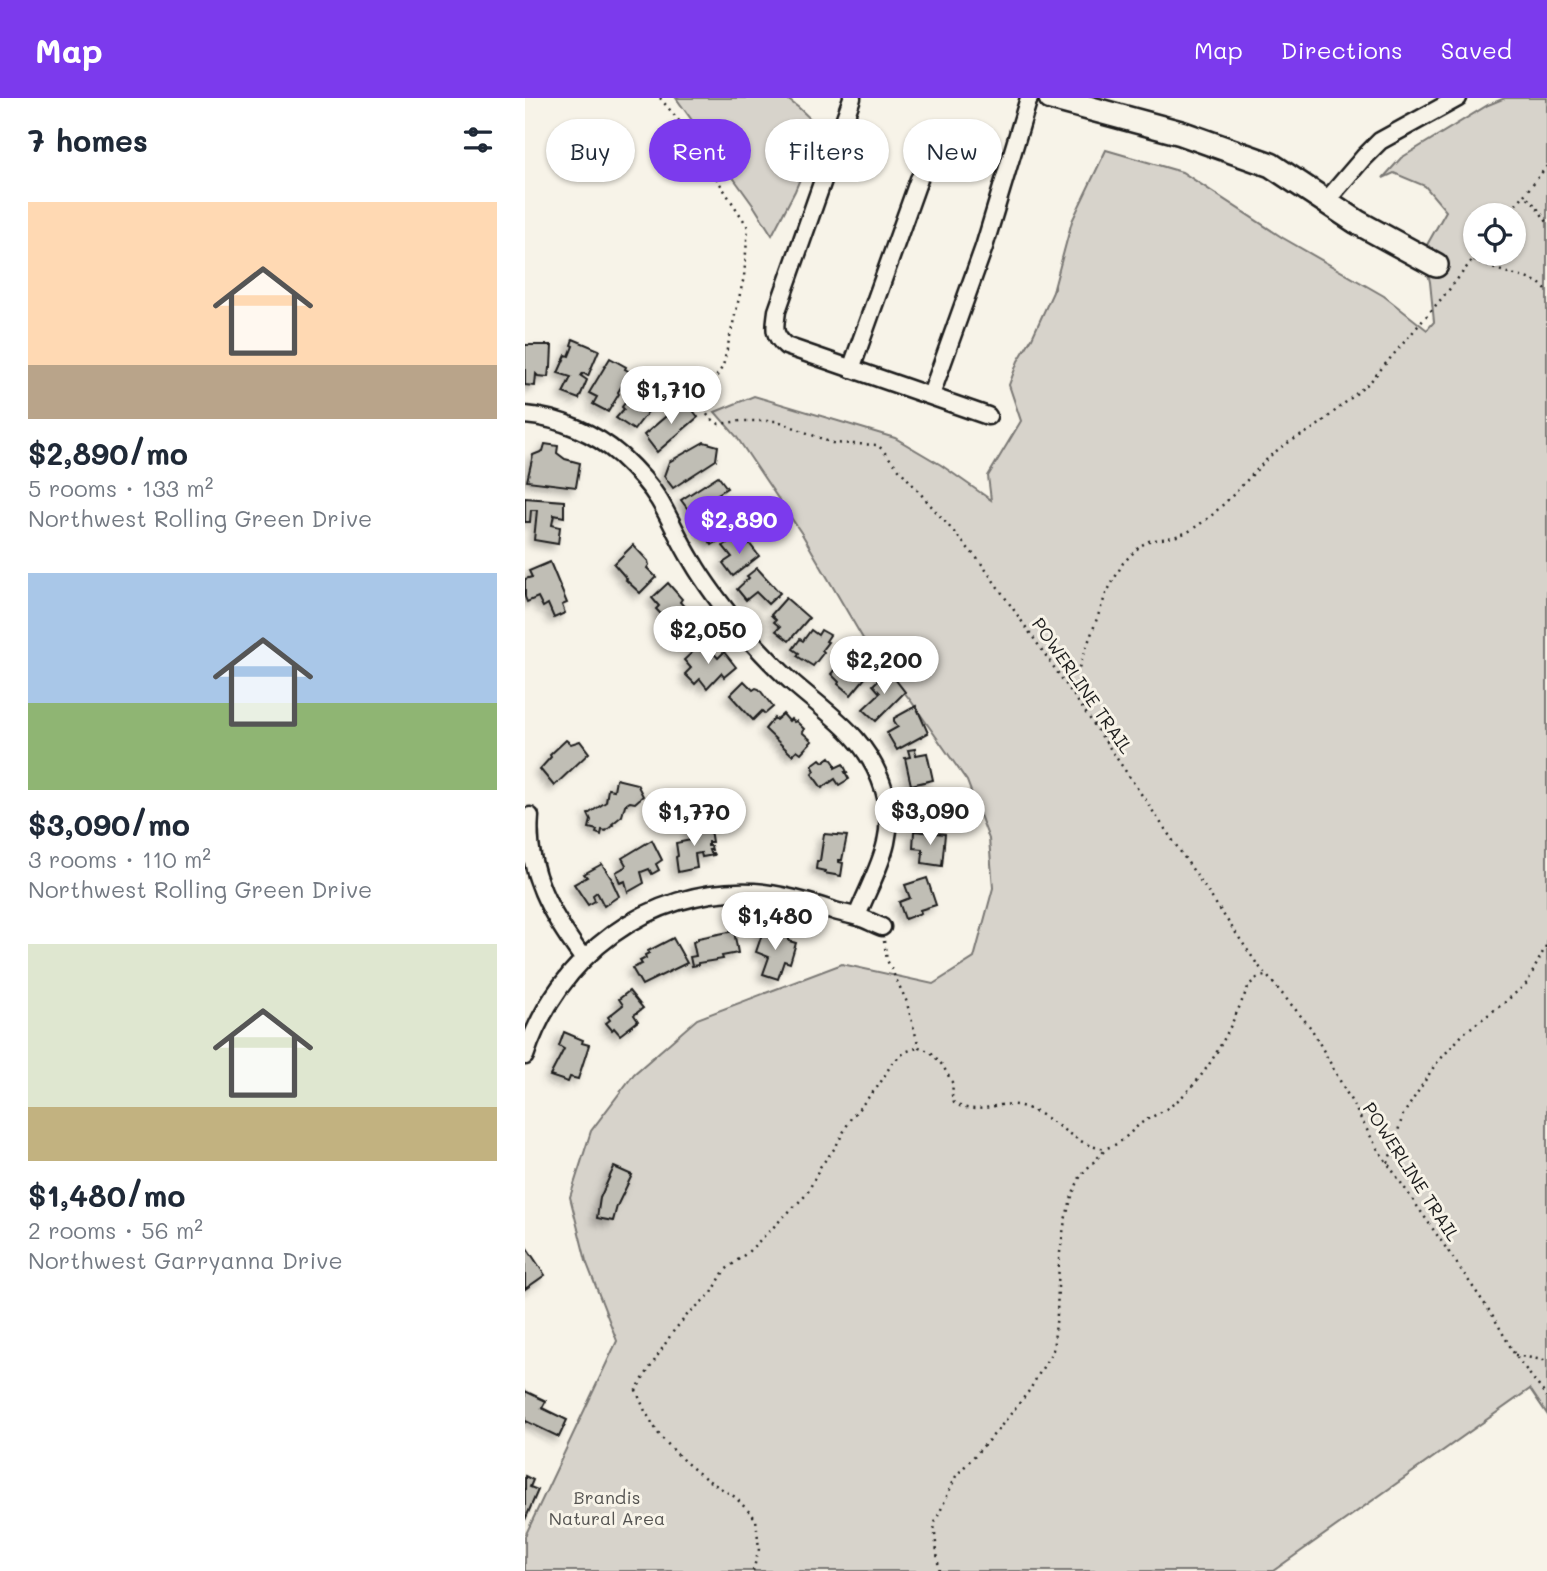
<!DOCTYPE html>
<html lang="en">
<head>
<meta charset="utf-8">
<style>
  body { margin:0; font-family:Mali,sans-serif; background:#f6f6f7; color:#1f2937; height:100vh; display:flex; flex-direction:column; font-size:26px; white-space:nowrap }
  * { box-sizing:border-box; margin:0 }
  p { font-size:23px; color:#747a83 }
  .icon { flex:none; width:38px; height:38px; fill:none; stroke:currentColor; stroke-width:2; stroke-linecap:round; stroke-linejoin:round }
  .map { position:relative; flex:1; overflow:hidden }
  .details { display:flex; flex-direction:column; background:#fff; width:525px }
  .details>* { flex:none }
  .guide { position:absolute; left:21px; top:21px; width:665px; height:63px; display:flex; gap:14px }
  .buttons { position:absolute; left:938px; top:105px; display:grid; gap:14px }
  .buttons a { display:grid; place-items:center; width:63px; height:63px; border-radius:50%; background:#fff; box-shadow:0 2px 5px #0004; font-size:35px }
  .price { position:absolute; translate:-50% -60px; padding:0 16px; border-radius:24px; background:#fff; color:#222; font-size:23px; line-height:46px; filter:drop-shadow(0 2px 4px #0008) }
  .price::after { content:''; position:absolute; left:50%; top:42px; width:21px; height:16px; margin-left:-10px; background:inherit; clip-path:polygon(0 0,100% 0,50% 100%) }
  .price.active { background:#7c3aed; color:#fff }
  ul { padding:0; list-style:none }
  li { display:grid; align-content:center; gap:14px; height:371px; padding:0 28px }
  li span { display:grid; place-items:center; height:217px; border-radius:0px; color:#555 }
  li>.icon { margin-inline-start:auto }
  span .icon { width:126px; height:126px; fill:#fffc; stroke-width:1 }
  li b { font-size:30px }
  h2 { display:flex; justify-content:space-between; align-items:center; height:84px; padding:0 28px; font-size:30px }
  .pill { padding:0 24px; border-radius:32px; background:#fff; box-shadow:0 2px 5px #0004; font-size:24px; line-height:63px }
  .pill.active { background:#7c3aed; color:#fff }
  header { display:flex; align-items:center; gap:42px; box-sizing:border-box; height:98px; padding:0 35px; background:#7c3aed; color:#fff }
  header strong { font-size:33px }
  nav { display:flex; gap:38px; margin-inline-start:auto; font-size:24px }
  main { display:flex; flex:1; min-height:0 }
  .map>svg:first-child { display:block }
  .green { fill:#d7d3cb; stroke:#7a7874; stroke-width:2; fill-rule:evenodd }
  .building { fill:#c0beb5; stroke:#1c1c1c; stroke-width:2; filter:url(#shadow) }
  .lines { fill:none; stroke-linecap:round; stroke-linejoin:round }
  .street-casing { stroke:#1c1c1c; stroke-width:21 }
  .secondary-casing { stroke:#1c1c1c; stroke-width:28 }
  .path { stroke:#1c1c1c; stroke-width:2.5; stroke-dasharray:2 5; stroke-linecap:butt }
  .street { stroke:#f7f3e8; stroke-width:16 }
  .secondary { stroke:#f7f3e8; stroke-width:23 }
  .labels { text-anchor:middle; stroke-width:6; stroke-linejoin:round; paint-order:stroke }
  .street-label { font-size:18px; fill:#1c1c1c; stroke:#f7f3e8 }
  .park-label { font-size:18px; fill:#545351; stroke:#f7f3e8 }
</style>
</head>
<body>
<header>
<strong>Map</strong>
<nav><a>Map</a><a>Directions</a><a>Saved</a></nav>
</header>
<main>
<section class="details">
<h2>7 homes<svg class="icon" aria-label="filters" viewBox="0 0 24 24"><path d="M4 7h16M4 17h16"/><circle cx="9" cy="7" r="2"/><circle cx="15" cy="17" r="2"/></svg></h2>
<ul>
<li><span style="background:linear-gradient(#ffd9b3 75%,#b9a48a 0)"><svg class="icon" aria-label="home" viewBox="0 0 24 24"><path d="M3 11l9-7 9 7M6 9v11h12V9"/></svg></span><div><b>$2,890/mo</b><p>5 rooms · 133 m²</p><p>Northwest Rolling Green Drive</p></div></li>
<li><span style="background:linear-gradient(#a9c7e8 60%,#8fb573 0)"><svg class="icon" aria-label="home" viewBox="0 0 24 24"><path d="M3 11l9-7 9 7M6 9v11h12V9"/></svg></span><div><b>$3,090/mo</b><p>3 rooms · 110 m²</p><p>Northwest Rolling Green Drive</p></div></li>
<li><span style="background:linear-gradient(#dfe7d0 75%,#c2b280 0)"><svg class="icon" aria-label="home" viewBox="0 0 24 24"><path d="M3 11l9-7 9 7M6 9v11h12V9"/></svg></span><div><b>$1,480/mo</b><p>2 rooms · 56 m²</p><p>Northwest Garryanna Drive</p></div></li>
</ul>
</section>
<div class="map">
<svg width="1022" height="1473" viewBox="0 0 1022 1473">
  <defs>
    <filter id="shadow"><feDropShadow dx="-4.5" dy="4.5" stdDeviation="3.5" flood-color="#0004"/></filter>
  </defs>
  <rect width="100%" height="100%" fill="#f7f3e8"/>
  <filter id="ink" filterUnits="userSpaceOnUse"><feTurbulence type="fractalNoise" baseFrequency=".0143" numOctaves="2"/><feDisplacementMap in="SourceGraphic" scale="14" xChannelSelector="R" yChannelSelector="G"/><feConvolveMatrix kernelMatrix="1 2 1 2 8 2 1 2 1" color-interpolation-filters="sRGB"/></filter>
  <g filter="url(#ink)">
    <g class="green">
      <polygon points="151,0 261,0 274,10 296,31 270,93 247,137 230,110"/>
      <path d="M980,0H1022V1316L1005,1291L748,1473H0V1438L92,1243L61,1163L45,1099L66,1033L109,976L172,921L317,866L408,886L449,860L468,790L464,741L442,683L386,603L340,544L277,436L211,338L190,314L229,298L370,340L416,367L466,402L463,378L496,323L484,287L493,263L507,240L528,194L547,123L581,52L657,74L758,140L859,198L902,232L909,224L905,184L898,154L921,113L900,88L869,75L858,80L876,60L963,7ZM950,117H989V156H950Z"/>
    </g>
    <g class="building">
      <polygon points="48,241 74,252 63,278 58,275 56,278 62,282 54,301 38,295 46,279 33,275 41,257 44,258 48,248 46,247"/>
      <polygon points="0,247 25,247 25,248 27,248 26,270 24,270 23,279 13,278 11,276 10,288 0,287"/>
      <polygon points="85,260 101,269 100,271 105,274 93,294 94,296 83,314 68,306 72,299 64,295"/>
      <polygon points="125,270 133,276 130,280 141,290 139,292 142,294 132,308 129,306 109,332 91,320 99,311 97,309 103,301 105,303 112,294 112,292 110,290"/>
      <polygon points="160,302 173,319 132,354 119,337"/>
      <polygon points="179,344 193,348 191,362 148,390 139,378 144,364"/>
      <polygon points="20,346 33,348 32,355 40,361 55,365 51,389 2,383 8,357 18,353"/>
      <polygon points="193,378 202,390 165,414 156,402"/>
      <polygon points="0,400 39,403 39,419 29,417 27,427 35,429 33,446 9,442 12,412 6,412 5,424 0,424"/>
      <polygon points="201,407 216,429 187,447 177,433 182,430 179,425 185,421 188,426 189,425 188,422 190,420 187,416"/>
      <polygon points="213,438 220,448 224,445 234,458 208,478 198,465 207,459 198,448"/>
      <polygon points="108,447 123,463 124,467 122,470 131,479 115,495 101,482 102,481 89,466"/>
      <polygon points="25,464 42,505 37,507 40,515 29,520 23,506 18,509 13,499 2,504 0,499 0,481 7,479 4,473"/>
      <polygon points="232,470 255,495 243,506 231,494 221,502 212,491 224,480 222,478"/>
      <polygon points="143,485 157,501 155,504 172,523 158,539 131,511 134,508 127,500"/>
      <polygon points="261,500 284,520 264,543 251,533 255,529 249,524 251,522 246,517"/>
      <polygon points="286,532 293,537 296,532 305,537 301,543 303,544 297,552 299,554 288,568 272,558 274,555 268,551 275,541 278,543"/>
      <polygon points="175,547 181,555 185,551 193,560 199,554 211,569 199,579 196,575 182,590 175,581 170,586 160,576 166,570 159,562"/>
      <polygon points="328,549 350,568 326,597 313,586 314,584 306,576"/>
      <polygon points="363,572 380,594 351,623 338,611 355,595 348,587"/>
      <polygon points="219,583 228,592 231,590 234,591 248,609 240,616 237,613 228,622 205,597"/>
      <polygon points="391,608 403,635 372,652 362,635 373,629 369,623 369,620"/>
      <polygon points="258,616 264,623 266,621 269,624 271,623 279,631 277,634 287,643 276,655 272,652 267,657 240,631 249,620 251,622"/>
      <polygon points="41,642 46,646 55,643 64,655 29,688 15,671 26,659 25,657"/>
      <polygon points="390,651 391,657 402,655 408,682 386,687 380,660 385,659 383,652"/>
      <polygon points="305,659 310,666 310,670 318,666 322,674 320,674 324,681 314,687 310,681 297,690 287,676 290,673 287,667 295,661 298,664"/>
      <polygon points="91,681 112,686 118,698 110,705 105,704 100,707 97,718 87,726 88,727 81,733 77,732 76,737 71,735 72,732 64,730 66,722 63,716 81,704 83,691 89,692"/>
      <polygon points="424,697 424,720 420,720 420,722 390,723 390,708 402,707 401,698"/>
      <polygon points="183,727 183,731 185,731 187,744 183,744 183,748 186,748 187,752 184,752 185,755 188,755 189,757 177,759 176,755 170,756 172,770 153,774 151,759 153,758 151,745 166,742 164,731"/>
      <polygon points="389,733 420,736 417,768 397,765 398,754 397,754 397,751 388,750"/>
      <polygon points="299,736 322,738 317,762 314,762 314,764 318,765 316,778 299,775 300,773 291,771 292,763 295,763"/>
      <polygon points="127,742 137,762 131,766 134,772 127,776 124,771 116,774 119,785 103,794 100,783 95,785 91,774 100,769 101,767 97,760"/>
      <polygon points="77,766 88,783 87,783 94,798 79,808 72,794 68,797 70,803 63,807 49,786 62,779 59,776"/>
      <polygon points="402,780 411,807 395,812 396,815 380,821 374,804 385,800 380,787"/>
      <polygon points="239,831 244,832 245,834 264,840 264,843 271,845 265,865 259,863 253,881 238,876 244,859 231,854 236,839 236,834"/>
      <polygon points="209,833 213,855 197,858 198,861 173,865 173,867 167,868 165,859 171,858 168,844 173,842 173,840"/>
      <polygon points="148,840 162,865 117,887 107,870 117,866 115,863 121,860 120,857 124,855 123,853"/>
      <polygon points="104,893 118,910 109,917 113,923 95,937 89,930 87,932 81,925 85,922 83,919 98,907 94,901"/>
      <polygon points="39,934 58,942 57,945 64,947 53,981 45,979 43,984 25,978 39,951 34,948"/>
      <polygon points="89,1069 107,1077 92,1108 88,1123 72,1120 75,1100"/>
      <polygon points="2,1150 20,1177 0,1191 0,1152"/>
      <polygon points="0,1293 21,1303 17,1310 42,1322 34,1339 1,1323 0,1325"/>
      <polygon points="0,1378 8,1382 5,1389 13,1392 0,1422"/>
    </g>
    <g class="lines">
      <defs>
        <g id="street">
          <path d="M327,0L252,213C250,229 247,236 261,248L463,318"/>
          <polyline points="802,102 839,59 855,43 933,0"/>
          <polyline points="326,271 394,81"/>
          <polyline points="406,297 459,149 504,0"/>
          <path d="M0,317C35,320 70,335 96,358C110,371 124,386 134,402C146,422 155,444 167,463C182,489 201,513 220,536C235,553 251,570 268,585C307,619 343,640 359,692C374,741 349,775 332,818"/>
          <path d="M5,718C0,773 27,818 58,860"/>
          <path d="M0,958C33,858 123,789 229,794C256,796 282,804 307,812C315,815 324,816 333,819C341,821 349,826 357,829"/>
        </g>
        <polyline id="secondary" points="526,0 656,35 746,67 832,124 911,167"/>
      </defs>
      <use href="#street" class="street-casing"/>
      <use href="#secondary" class="secondary-casing"/>
      <g class="path">
        <polyline points="135,0 155,24 223,129 219,179 198,268 188,284 176,296 174,306 184,319 194,326 216,323 253,323 307,345 353,347 456,465 563,618 732,866 786,930 852,1050 968,1218 990,1257 1022,1299"/>
        <polyline points="1022,68 999,97 1010,107 1022,124"/>
        <polyline points="982,117 999,97"/>
        <polyline points="949,162 967,170 1013,184 1022,193"/>
        <polyline points="560,610 557,603 552,575 581,496 598,465 615,448 624,443 649,439 663,434 685,419 706,399 745,358 759,347 791,329 845,284 923,193 952,156"/>
        <path d="M359,843L362,862L381,902L394,949L406,954L418,968L428,986L427,997L429,1005C455,1020 470,1001 496,1008C524,1015 550,1047 575,1050C591,1052 604,1035 615,1026C625,1019 638,1014 647,1007C686,977 705,930 724,887L732,880L740,878"/>
        <polyline points="863,1065 878,1017 910,967 940,934 979,905 1002,885 1022,846"/>
        <polyline points="990,1257 1018,1262 1022,1261"/>
        <polyline points="228,1473 234,1451 231,1421 210,1399 181,1381 159,1363 135,1338 120,1313 111,1292 147,1235 163,1216 187,1195 199,1173 223,1154 282,1096 295,1069 310,1050 326,1020 354,987 367,965 380,954 394,949"/>
        <polyline points="414,1473 409,1427 431,1378 472,1333 504,1293 528,1252 532,1216 534,1161 540,1122 548,1095 556,1077 582,1050"/>
      </g>
      <use href="#street" class="street"/>
      <use href="#secondary" class="secondary"/>
    </g>
  </g>
  <g class="labels">
    <g class="street-label">
      <text transform="translate(557 588) rotate(55)" y="6">POWERLINE TRAIL</text>
      <text transform="translate(886 1074) rotate(57)" y="6">POWERLINE TRAIL</text>
    </g>
    <g class="park-label">
      <text x="82" y="1406">Brandis<tspan x="82" dy="21">Natural Area</tspan></text>
    </g>
  </g>
</svg>
<div class="buttons">
<a><svg class="icon" aria-label="locate" viewBox="0 0 24 24"><circle cx="12" cy="12" r="6"/><path d="M12 2v4M12 18v4M2 12h4M18 12h4"/></svg></a>
</div>
<b class="price" style="left:146px;top:328px">$1,710</b>
<b class="price active" style="left:214px;top:458px">$2,890</b>
<b class="price" style="left:183px;top:568px">$2,050</b>
<b class="price" style="left:359px;top:598px">$2,200</b>
<b class="price" style="left:405px;top:749px">$3,090</b>
<b class="price" style="left:169px;top:750px">$1,770</b>
<b class="price" style="left:250px;top:854px">$1,480</b>
<div class="guide">
<a class="pill">Buy</a>
<a class="pill active">Rent</a>
<a class="pill">Filters</a>
<a class="pill">New</a>
</div>
</div>
</main>
</body>
</html>
